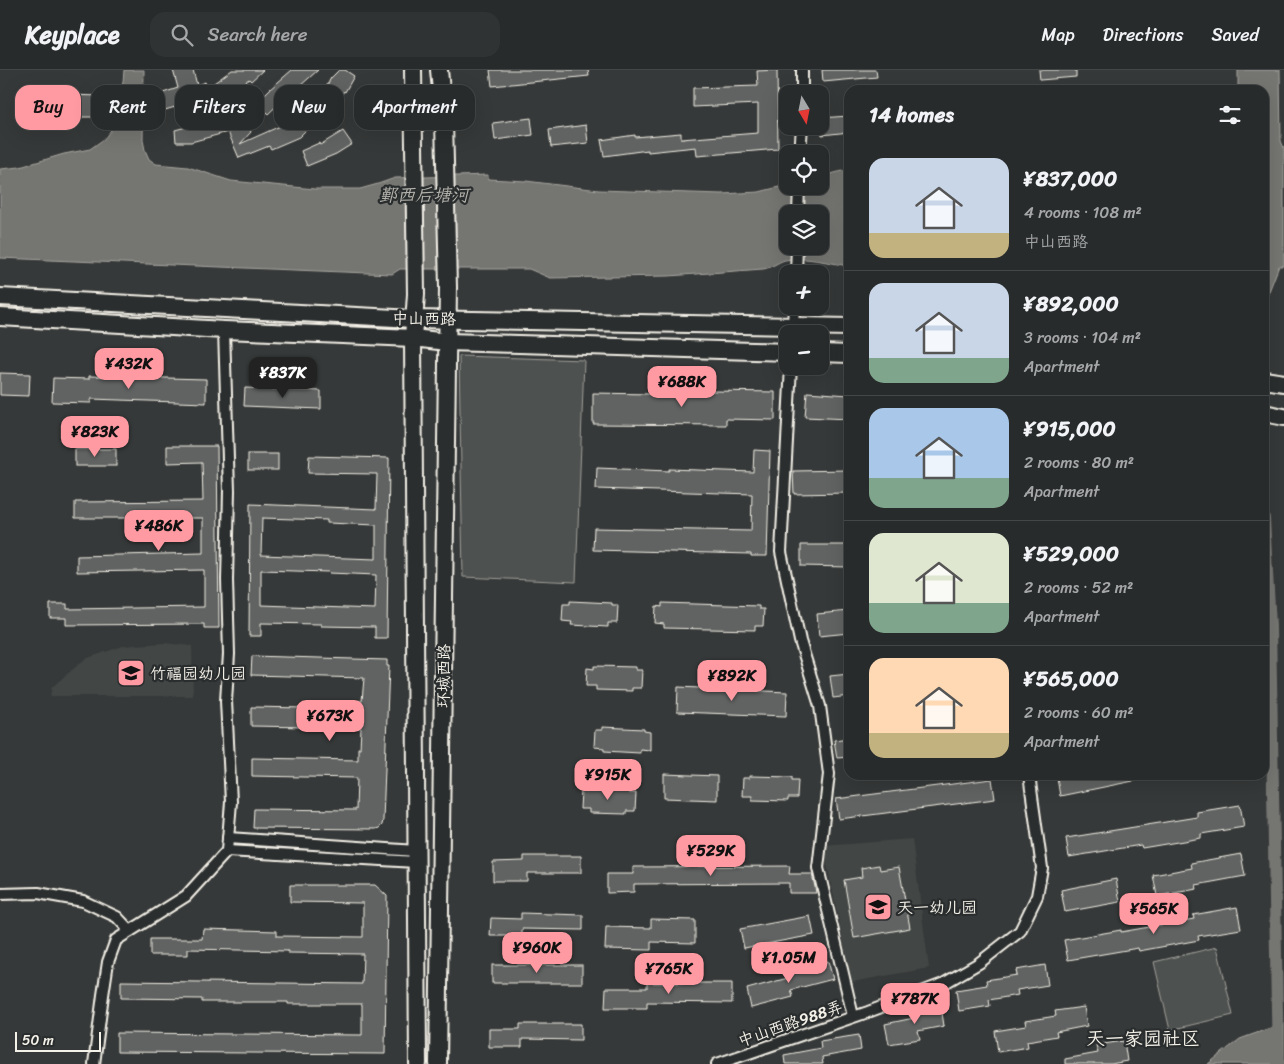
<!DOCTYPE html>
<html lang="en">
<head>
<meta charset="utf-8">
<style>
  body { margin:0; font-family:Sriracha,"LXGW WenKai TC",sans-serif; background:#303333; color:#f1f3f6; height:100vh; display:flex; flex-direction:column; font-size:19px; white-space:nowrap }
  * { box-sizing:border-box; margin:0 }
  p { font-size:16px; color:#a5a7a9 }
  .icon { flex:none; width:28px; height:28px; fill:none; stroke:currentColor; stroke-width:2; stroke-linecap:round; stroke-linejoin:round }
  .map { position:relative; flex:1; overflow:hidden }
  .panel { position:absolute; left:844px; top:15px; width:425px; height:695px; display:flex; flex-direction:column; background:#282b2b; border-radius:15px; box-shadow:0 5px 20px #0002,0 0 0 1px #444747 }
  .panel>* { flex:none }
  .top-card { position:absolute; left:15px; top:15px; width:475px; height:45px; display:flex; gap:10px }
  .needle { width:32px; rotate:170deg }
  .tools { position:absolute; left:779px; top:15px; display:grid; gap:10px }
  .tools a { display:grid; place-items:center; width:50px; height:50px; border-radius:10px; background:#282b2b; box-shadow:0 5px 20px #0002,0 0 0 1px #444747; font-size:25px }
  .scale { position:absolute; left:15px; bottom:12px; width:86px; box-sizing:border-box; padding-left:5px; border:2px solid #f4f1e8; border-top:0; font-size:14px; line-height:18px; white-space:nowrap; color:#f4f1e8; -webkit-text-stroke:4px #2a2d2e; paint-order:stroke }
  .price { position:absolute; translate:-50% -42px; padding:0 11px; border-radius:10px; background:#ff9aa2; color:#111; font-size:16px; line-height:32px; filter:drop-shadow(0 1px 2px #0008) }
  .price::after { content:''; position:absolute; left:50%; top:30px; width:15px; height:11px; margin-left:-8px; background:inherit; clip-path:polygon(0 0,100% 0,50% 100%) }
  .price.on { background:#222; color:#fff }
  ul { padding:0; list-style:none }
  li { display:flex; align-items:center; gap:15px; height:125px; padding:0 25px }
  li+li { border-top:1px solid #444747 }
  li span { display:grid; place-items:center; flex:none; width:140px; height:100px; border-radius:15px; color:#555 }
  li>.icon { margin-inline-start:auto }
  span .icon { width:60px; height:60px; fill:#fffc; stroke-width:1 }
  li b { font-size:21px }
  h2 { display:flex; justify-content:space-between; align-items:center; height:60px; padding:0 25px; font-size:21px }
  .pill { padding:0 18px; border-radius:15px; background:#282b2b; box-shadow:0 5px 20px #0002,0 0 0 1px #444747; font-size:18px; line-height:45px }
  .pill.on { background:#ff9aa2; color:#111 }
  header { display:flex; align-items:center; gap:30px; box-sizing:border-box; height:70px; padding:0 25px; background:#282b2b; border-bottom:1px solid #444747 }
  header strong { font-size:24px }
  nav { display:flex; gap:28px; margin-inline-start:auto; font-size:18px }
  .search { width:350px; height:45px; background:#303333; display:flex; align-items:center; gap:12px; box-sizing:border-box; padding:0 18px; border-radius:15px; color:#a5a7a9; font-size:19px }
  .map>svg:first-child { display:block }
  .built { fill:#434645 }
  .green { fill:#4e514f; stroke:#a1a19c }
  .water { fill:#757572; stroke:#a8a7a1; fill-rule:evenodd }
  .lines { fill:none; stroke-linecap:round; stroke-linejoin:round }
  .canal { stroke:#757572; stroke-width:12 }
  .building { fill:#616362; stroke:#f4f1e8; fill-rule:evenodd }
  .minor-casing { stroke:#f4f1e8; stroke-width:14 }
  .primary-casing { stroke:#f4f1e8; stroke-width:20 }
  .minor { stroke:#2a2d2e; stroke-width:10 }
  .primary { stroke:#2a2d2e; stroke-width:16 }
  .labels { text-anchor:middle; stroke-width:4.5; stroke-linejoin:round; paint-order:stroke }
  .street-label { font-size:16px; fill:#f4f1e8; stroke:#2a2d2e }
  .poi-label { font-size:16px; fill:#f4f1e8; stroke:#2a2d2e; text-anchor:start }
  .water-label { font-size:18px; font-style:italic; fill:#b4b3ad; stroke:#2a2d2e }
  .quarter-label { font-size:19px; fill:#f4f1e8; stroke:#2a2d2e }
</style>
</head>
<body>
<header>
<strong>Keyplace</strong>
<div class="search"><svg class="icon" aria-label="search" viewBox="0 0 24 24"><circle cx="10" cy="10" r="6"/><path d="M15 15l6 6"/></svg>Search here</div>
<nav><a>Map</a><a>Directions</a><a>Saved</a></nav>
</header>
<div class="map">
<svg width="1284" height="994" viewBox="0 0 1284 994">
  <rect width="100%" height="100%" fill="#363939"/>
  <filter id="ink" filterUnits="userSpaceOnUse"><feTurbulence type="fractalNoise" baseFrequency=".02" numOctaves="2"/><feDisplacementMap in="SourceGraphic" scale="10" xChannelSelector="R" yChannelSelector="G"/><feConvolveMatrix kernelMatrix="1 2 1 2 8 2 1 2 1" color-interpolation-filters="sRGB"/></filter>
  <g filter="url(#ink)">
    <g class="built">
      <polygon points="164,573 192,576 193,626 50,626 52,617 85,589 123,576"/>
      <polygon points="912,769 929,898 852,912 823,776"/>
    </g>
    <g class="green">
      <polygon points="459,286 584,290 576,512 463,507"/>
      <polygon points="1217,877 1233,945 1170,960 1154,892"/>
    </g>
    <g class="water">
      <path d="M124,0H144L143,70L145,80L149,89L156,94L188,97L231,111L315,119H360L378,114L395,108L488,105V109L526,111L599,120L722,124L759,122L787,115L788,116H820V107L849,99V196C828,193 806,186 785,190C778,192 771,198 763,199L669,206L550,208L529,199H400L392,204L0,188V99L20,97L64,84L90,79L104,69L111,60L123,12ZM788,144H820V176H788Z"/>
      <polygon points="1238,0 1280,0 1281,71 1284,78 1284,196 1279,196 1264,234 1264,20 1238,20"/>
      <polygon points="1284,953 1284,994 1208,994 1240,969"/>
    </g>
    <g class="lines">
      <polyline class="canal" points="1264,448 1270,556 1278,994"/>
    </g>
    <g class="building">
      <polygon points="173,0 193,0 197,15 205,12 207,18 232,0 263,0 251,11 249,9 235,19 237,22 194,38 192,32 165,40 160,24 178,18"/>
      <polygon points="292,0 318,0 291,24 290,23 268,44 265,41 247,53 251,62 240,74 287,53 301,39 305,43 321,20 323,22 331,8 339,0 345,0 354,6 345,22 344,21 325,48 321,45 299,67 271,79 269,76 239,88 228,62 191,72 176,72 175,60 231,45 228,41 243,32 249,40 269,20"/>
      <polygon points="490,0 588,0 589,6 492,16"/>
      <polygon points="777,0 778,79 697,86 696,77 648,82 648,80 604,86 601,70 635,65 635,67 681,63 681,69 758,63 758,34 693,37 693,18 758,16 757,1"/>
      <polygon points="822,0 876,0 877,7 823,12"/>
      <polygon points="1039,0 1076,0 1076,7 1040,10"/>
      <polygon points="71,25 100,26 101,39 94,47 74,47 74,51 57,51 57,55 46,56 46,30 71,30"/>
      <polygon points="849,46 849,62 822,65 820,48"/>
      <polygon points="531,48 533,65 495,70 493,53"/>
      <polygon points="586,55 588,73 551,77 549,60"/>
      <polygon points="343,61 352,74 336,84 307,96 301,81 319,73 320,75"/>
      <polygon points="0,303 30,304 29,326 0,325"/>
      <polygon points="89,306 206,309 206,333 91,329 91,333 52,332 53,308 89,309"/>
      <polygon points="245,318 321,321 321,339 244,336"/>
      <polygon points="650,320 775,322 775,350 726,349 726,355 593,354 593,323 650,324"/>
      <polygon points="807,322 849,325 849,349 805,347"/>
      <polygon points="167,376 217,376 219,558 204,558 204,554 66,555 66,548 50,548 50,534 67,534 67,539 204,537 204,500 77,502 77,486 203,483 203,448 75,448 75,432 203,431 202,392 167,393"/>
      <rect x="75" y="379" width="41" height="17"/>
      <polygon points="754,380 770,381 767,486 751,486 751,484 593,480 594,458 751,461 752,424 596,419 597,398 669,401 669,399 753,402"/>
      <rect x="248" y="384" width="30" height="16"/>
      <path d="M309,386L389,388L387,568H375V557L321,556V554L261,553V566H249L250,434L376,439L377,404L308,403ZM262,448L327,450V453L376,455V489L261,485ZM261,500L329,502V503L376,505L375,539L261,535Z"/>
      <polygon points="848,400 848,423 794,424 793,401"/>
      <polygon points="801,475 849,475 849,497 801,496"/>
      <polygon points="570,531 612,533 612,535 618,535 617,553 608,553 608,557 571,555 572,552 562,551 563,534 570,534"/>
      <polygon points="662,533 759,536 759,539 764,539 763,556 755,556 755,560 664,558 664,554 655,553 656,536 662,537"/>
      <polygon points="849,541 849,563 819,566 817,544"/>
      <polygon points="252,586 387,590 387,596 389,596 383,750 382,755 379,758 376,759 253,758 254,739 356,740 357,708 252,706 252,688 358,690 358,678 360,678 361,658 251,656 251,637 358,639 358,631 362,631 364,608 251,605"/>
      <polygon points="594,596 636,597 636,600 642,600 641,618 632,618 632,621 596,620 596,616 586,616 587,598 594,599"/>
      <polygon points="849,604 849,626 833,628 830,606"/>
      <polygon points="678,617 787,622 786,646 677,642"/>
      <polygon points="602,657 644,659 644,661 650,662 650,680 640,679 640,683 604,681 604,678 594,677 595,660 602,660"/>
      <polygon points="849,668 849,687 837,688 834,670"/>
      <polygon points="664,704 717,706 717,730 664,728"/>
      <polygon points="1072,705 1143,705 1143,709 1060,726 1057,708"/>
      <polygon points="750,706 792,707 792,710 798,710 797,728 788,728 788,731 752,730 752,726 742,726 743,708 750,708"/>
      <polygon points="992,709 995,729 839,749 836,729"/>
      <polygon points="587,719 629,721 629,723 636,723 635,741 626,741 626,744 589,743 589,739 580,739 581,721 587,722"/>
      <polygon points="1240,735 1244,757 1201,764 1201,768 1142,778 1141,775 1069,787 1066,768 1197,747 1197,742"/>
      <polygon points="1241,784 1245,806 1196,815 1197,819 1157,826 1153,805 1192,798 1191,793"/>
      <polygon points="524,786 581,786 581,803 527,803 527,811 493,811 493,792 524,791"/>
      <polygon points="879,795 880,800 899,797 910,858 854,868 844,810 862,807 861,798"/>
      <polygon points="790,796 789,804 812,804 815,817 816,823 789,823 789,813 634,814 634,822 607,823 607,804 633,804 633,797"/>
      <polygon points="1116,809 1120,832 1065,842 1061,820"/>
      <polygon points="290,815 375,815 387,826 385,984 117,982 117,963 362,965 362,934 288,934 288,932 202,932 202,929 121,928 121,911 362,914 363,884 288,883 288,881 188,879 188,885 150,885 150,869 202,869 203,859 277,861 277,866 363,867 363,833 290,832"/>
      <polygon points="1237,837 1241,859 1198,866 1199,870 1139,881 1138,878 1068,890 1064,870 1121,860 1121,862 1194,849 1193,845"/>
      <polygon points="521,843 583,845 583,860 522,859 522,866 490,866 491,848 521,849"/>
      <polygon points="810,846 814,865 744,878 740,859"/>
      <polygon points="651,849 695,850 695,873 651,872 651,880 605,879 606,857 651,858"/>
      <polygon points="828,891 833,909 791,920 793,927 751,938 747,919 788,908 786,902"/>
      <rect x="492" y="895" width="90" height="18"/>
      <polygon points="1045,895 1048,915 1017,920 1018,925 989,930 990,936 959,941 956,920 987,915 986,910 1017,905 1016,900"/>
      <polygon points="647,913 732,913 732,933 647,932 647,938 605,938 606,918 647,918"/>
      <polygon points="941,936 944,956 918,961 920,969 889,974 885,954 914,948 913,942"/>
      <polygon points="1084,937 1087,956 1056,962 1057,966 1027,971 1028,977 998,982 995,961 1026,956 1025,951 1056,946 1055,941"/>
      <polygon points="520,954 581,954 581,970 522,969 522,977 489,977 489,959 520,959"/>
      <polygon points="859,965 861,980 822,987 823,994 785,994 784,985 821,978 820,971"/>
      <polygon points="1124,971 1127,991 1111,994 1065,994 1065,989 1098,983 1096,975"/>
    </g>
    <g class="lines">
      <defs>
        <g id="minor">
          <polyline points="802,0 802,24"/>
          <polyline points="800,84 802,56"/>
          <polyline points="798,144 799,116"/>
          <polyline points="796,204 797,176"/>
          <polyline points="793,256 794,236"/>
          <polyline points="791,296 781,482 800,571 820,636 829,704 818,798 853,946"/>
          <polyline points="228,768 416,781"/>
          <polyline points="227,781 416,792"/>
          <polyline points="0,824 38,823 83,831 117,847 130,861"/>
          <polyline points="94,994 103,925 108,892 116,870 186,826 227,781 231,732 226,631 229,584 227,510 229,421 224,260"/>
          <polyline points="717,994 868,942 943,914 979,893 1020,861 1037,826 1042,798 1029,705"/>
        </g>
        <g id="primary">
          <polyline points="413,0 416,224 413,268 418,994"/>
          <polyline points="0,227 414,249 849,257"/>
          <polyline points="0,247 224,260 413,268 447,272 788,282"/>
          <polyline points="820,283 849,284"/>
          <polyline points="1264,310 1284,313"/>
          <polyline points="1264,343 1284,347"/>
          <polyline points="438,994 448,217 444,51 439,0"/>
        </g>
      </defs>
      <use href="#minor" class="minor-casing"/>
      <use href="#primary" class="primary-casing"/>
      <use href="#minor" class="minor"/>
      <use href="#primary" class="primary"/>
    </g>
  </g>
  <defs>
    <symbol id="school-square" viewBox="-11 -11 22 22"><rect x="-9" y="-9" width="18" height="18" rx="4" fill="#ff9aa2" stroke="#2a2d2e"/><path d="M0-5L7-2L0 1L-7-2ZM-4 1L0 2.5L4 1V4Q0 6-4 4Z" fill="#111"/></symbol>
  </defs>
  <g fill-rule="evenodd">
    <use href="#school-square" x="115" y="587" width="32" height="32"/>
    <use href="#school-square" x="862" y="821" width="32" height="32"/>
  </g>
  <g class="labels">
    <g class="street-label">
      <text transform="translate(424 248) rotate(1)" y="6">中山西路</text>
      <text transform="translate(443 606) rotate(-89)" y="6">环城西路</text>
      <text transform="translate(790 953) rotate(-19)" y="6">中山西路988弄</text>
    </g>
    <g class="poi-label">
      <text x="150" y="609">竹福园幼儿园</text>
      <text x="897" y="843">天一幼儿园</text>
    </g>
    <g class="water-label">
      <text x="424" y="131">鄞西后塘河</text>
    </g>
    <g class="quarter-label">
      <text x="1143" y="975">天一家园社区</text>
    </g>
  </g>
</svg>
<div class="tools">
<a><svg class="needle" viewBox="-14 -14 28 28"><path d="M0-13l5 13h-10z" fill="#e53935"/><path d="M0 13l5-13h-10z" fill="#a5a7a9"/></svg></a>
<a><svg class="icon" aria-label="locate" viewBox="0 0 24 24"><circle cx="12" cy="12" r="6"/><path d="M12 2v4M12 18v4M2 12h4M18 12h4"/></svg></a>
<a><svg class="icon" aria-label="layers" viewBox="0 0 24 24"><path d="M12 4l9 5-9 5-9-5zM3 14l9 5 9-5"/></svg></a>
<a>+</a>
<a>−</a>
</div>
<div class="scale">50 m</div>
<b class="price" style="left:129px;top:320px">¥432K</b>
<b class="price on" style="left:283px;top:329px">¥837K</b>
<b class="price" style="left:682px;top:338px">¥688K</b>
<b class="price" style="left:95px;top:388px">¥823K</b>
<b class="price" style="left:159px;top:482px">¥486K</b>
<b class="price" style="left:732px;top:632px">¥892K</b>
<b class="price" style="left:330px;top:672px">¥673K</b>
<b class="price" style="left:608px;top:731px">¥915K</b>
<b class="price" style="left:711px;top:807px">¥529K</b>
<b class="price" style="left:1154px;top:865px">¥565K</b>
<b class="price" style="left:537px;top:904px">¥960K</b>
<b class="price" style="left:789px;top:914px">¥1.05M</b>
<b class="price" style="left:669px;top:925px">¥765K</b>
<b class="price" style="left:915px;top:955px">¥787K</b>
<div class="top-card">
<a class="pill on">Buy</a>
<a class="pill">Rent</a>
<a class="pill">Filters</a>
<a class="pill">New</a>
<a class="pill">Apartment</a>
</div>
<section class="panel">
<h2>14 homes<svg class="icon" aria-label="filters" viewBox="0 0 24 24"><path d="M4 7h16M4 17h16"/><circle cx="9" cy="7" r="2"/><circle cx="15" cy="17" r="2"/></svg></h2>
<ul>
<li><span style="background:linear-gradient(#c9d6e8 75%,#c2b280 0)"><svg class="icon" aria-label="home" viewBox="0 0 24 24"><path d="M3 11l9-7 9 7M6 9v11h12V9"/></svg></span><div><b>¥837,000</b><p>4 rooms · 108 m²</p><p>中山西路</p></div></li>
<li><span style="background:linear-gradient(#c9d6e8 75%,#7fa58c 0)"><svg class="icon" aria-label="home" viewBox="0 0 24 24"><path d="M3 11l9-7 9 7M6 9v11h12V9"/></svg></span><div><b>¥892,000</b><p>3 rooms · 104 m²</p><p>Apartment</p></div></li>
<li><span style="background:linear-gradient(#a9c7e8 70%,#7fa58c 0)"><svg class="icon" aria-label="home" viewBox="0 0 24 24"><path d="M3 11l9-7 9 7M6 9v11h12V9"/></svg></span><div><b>¥915,000</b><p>2 rooms · 80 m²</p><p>Apartment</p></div></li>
<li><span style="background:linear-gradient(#dfe7d0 70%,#7fa58c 0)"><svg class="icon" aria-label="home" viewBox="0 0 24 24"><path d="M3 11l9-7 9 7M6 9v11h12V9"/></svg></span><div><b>¥529,000</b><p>2 rooms · 52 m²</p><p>Apartment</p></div></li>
<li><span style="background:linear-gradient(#ffd9b3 75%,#c2b280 0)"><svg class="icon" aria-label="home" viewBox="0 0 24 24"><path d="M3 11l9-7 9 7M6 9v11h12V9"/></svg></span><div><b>¥565,000</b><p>2 rooms · 60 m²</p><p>Apartment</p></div></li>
</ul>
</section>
</div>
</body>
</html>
